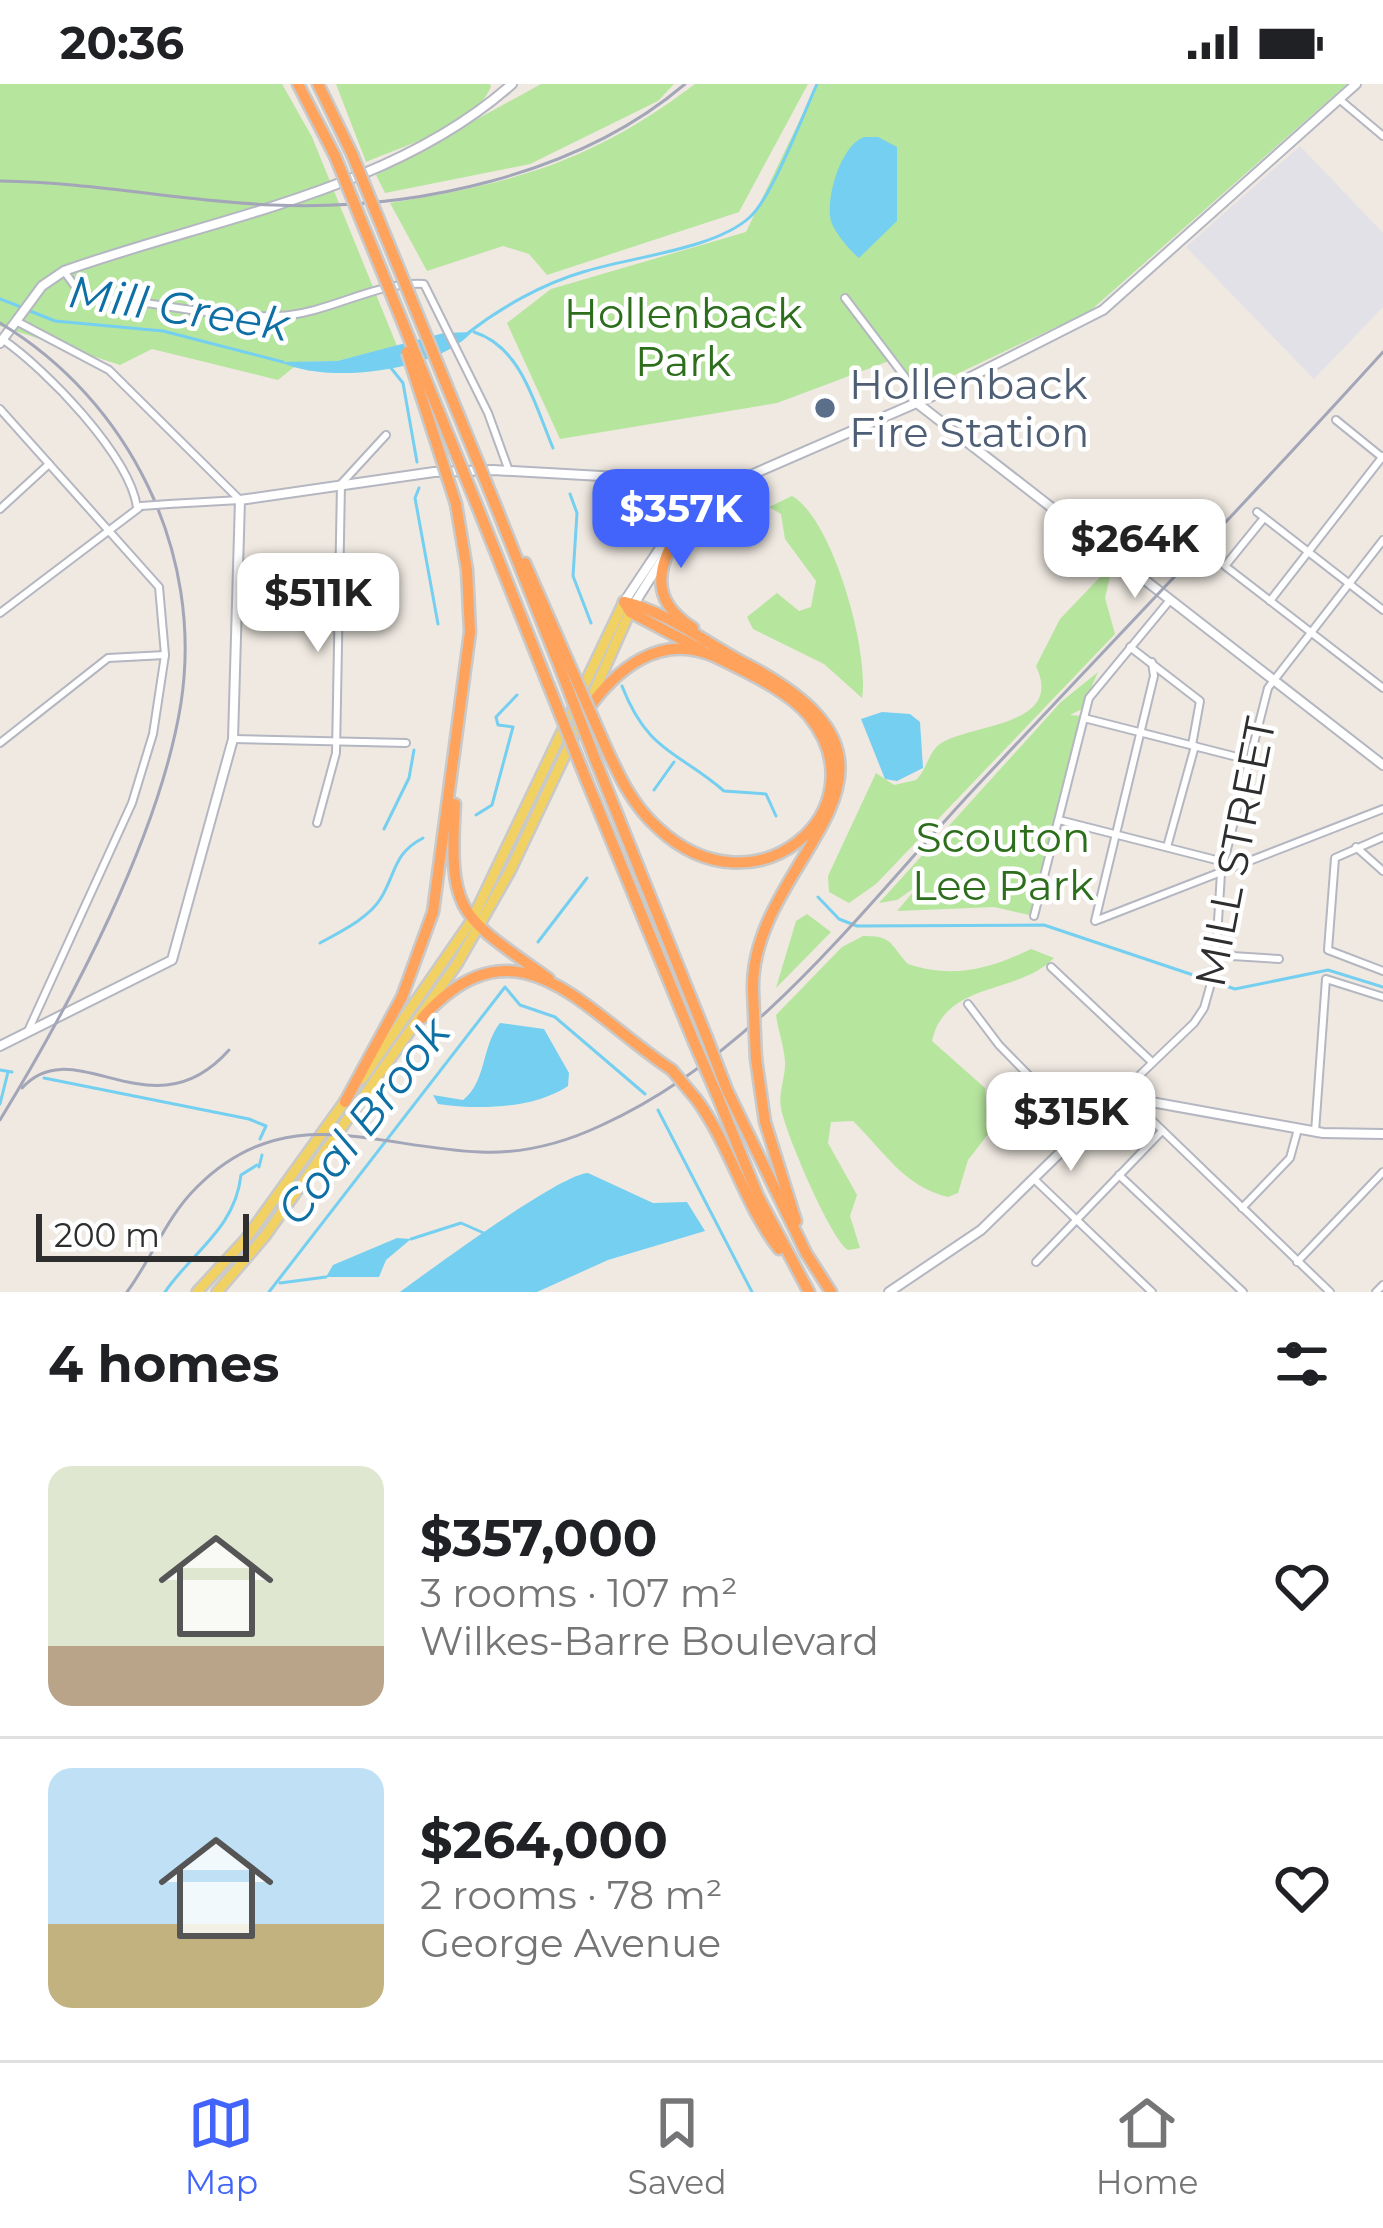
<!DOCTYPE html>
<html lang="en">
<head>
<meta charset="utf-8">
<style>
  body { margin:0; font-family:Montserrat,sans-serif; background:#f6f6f6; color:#202124; height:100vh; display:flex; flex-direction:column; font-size:45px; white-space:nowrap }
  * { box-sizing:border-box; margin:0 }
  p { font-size:39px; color:#757577 }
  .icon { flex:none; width:66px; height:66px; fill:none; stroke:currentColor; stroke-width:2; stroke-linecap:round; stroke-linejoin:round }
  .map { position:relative; height:1208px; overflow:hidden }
  .drawer { display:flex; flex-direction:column; background:#fff; flex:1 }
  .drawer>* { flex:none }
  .scale { position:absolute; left:36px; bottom:30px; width:213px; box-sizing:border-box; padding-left:12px; border:6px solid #2e2e2e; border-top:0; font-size:33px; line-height:42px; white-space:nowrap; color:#2e2e2e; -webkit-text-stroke:9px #fff; paint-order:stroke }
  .price { position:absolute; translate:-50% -102px; padding:0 27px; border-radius:24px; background:#fff; color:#222; font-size:39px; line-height:78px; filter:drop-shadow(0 3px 6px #0008) }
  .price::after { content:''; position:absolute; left:50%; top:72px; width:36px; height:27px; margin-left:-18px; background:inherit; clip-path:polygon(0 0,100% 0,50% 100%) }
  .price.on { background:#4264fb; color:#fff }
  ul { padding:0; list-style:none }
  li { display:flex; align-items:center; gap:36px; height:300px; padding:0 48px }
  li+li { border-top:3px solid #e0e0e0 }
  li span { display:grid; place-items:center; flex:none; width:336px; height:240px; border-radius:24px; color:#555 }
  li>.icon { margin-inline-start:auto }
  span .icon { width:144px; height:144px; fill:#fffc; stroke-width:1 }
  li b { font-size:51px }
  h2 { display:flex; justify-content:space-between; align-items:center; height:144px; padding:0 48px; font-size:51px }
  .status { display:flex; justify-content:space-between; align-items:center; height:84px; padding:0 60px; background:#fff; direction:ltr }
  .status svg { height:33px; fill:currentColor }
  .tab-bar { display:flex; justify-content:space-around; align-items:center; height:168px; border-top:3px solid #e0e0e0; background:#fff; font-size:33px; color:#757577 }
  .tab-bar a { display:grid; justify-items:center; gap:6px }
  .tab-bar .on { color:#4264fb }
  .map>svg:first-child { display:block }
  .industrial { fill:#e3e1e8 }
  .green { fill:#b6e59e }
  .water { fill:#75cff0 }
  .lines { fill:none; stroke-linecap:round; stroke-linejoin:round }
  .stream { stroke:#75cff0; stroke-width:3 }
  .street-casing { stroke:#b4b7c1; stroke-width:10 }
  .secondary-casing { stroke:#b4b7c1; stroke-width:12 }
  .primary-casing { stroke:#c9c9c9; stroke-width:14 }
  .highway-casing { stroke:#c9c9c9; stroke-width:15 }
  .street { stroke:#fff; stroke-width:6 }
  .secondary { stroke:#fff; stroke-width:8 }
  .primary { stroke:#f2d163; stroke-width:9 }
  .highway { stroke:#ffa35c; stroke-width:10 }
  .rail { stroke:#a3a6b8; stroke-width:3 }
  .street-bridge-casing { stroke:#b4b7c1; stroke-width:10; stroke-linecap:butt }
  .highway-bridge-casing { stroke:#c9c9c9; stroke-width:15; stroke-linecap:butt }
  .street-bridge { stroke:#fff; stroke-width:6 }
  .highway-bridge { stroke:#ffa35c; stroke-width:10 }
  .service-dot { fill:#5c6f8a; stroke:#fff; stroke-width:4.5 }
  .labels { text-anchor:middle; stroke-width:9; stroke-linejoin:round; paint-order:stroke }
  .park-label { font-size:42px; fill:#2c6e1b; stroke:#fff }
  .service-label { font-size:42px; fill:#4e5e75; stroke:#fff; text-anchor:start }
  .street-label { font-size:42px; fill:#2e2e2e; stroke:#fff }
  .water-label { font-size:45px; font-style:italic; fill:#0d6fa3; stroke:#fff }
</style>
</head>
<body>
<div class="status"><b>20:36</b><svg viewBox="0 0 49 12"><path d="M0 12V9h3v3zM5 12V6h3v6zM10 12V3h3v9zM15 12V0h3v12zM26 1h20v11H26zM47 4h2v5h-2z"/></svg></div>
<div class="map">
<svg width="1383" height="1208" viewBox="0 0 1383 1208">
  <rect width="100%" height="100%" fill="#efe9e1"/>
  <polygon class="industrial" points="1300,62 1383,149 1383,223 1314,295 1186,163"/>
  <g class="green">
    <polygon points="0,0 282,0 312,53 397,262 337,277 300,278 278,296 152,265 120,281 0,242"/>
    <path d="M336,0H490L491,3C474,42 403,62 366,78Z"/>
    <polygon points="541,0 674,0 658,17 530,80 385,109 376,91"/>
    <path d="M695,0H808L739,128L547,191L529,170L503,162L427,187L390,119C516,99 593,77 695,0Z"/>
    <polygon points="817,0 1347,0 1090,227 921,307 897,274 777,319 560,355 507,239 551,205 746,148"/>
    <path d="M792,412C833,435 870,569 862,614L824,580L753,545L747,533L777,509L799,527L811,523L816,497L785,455L781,430L769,423Z"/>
    <path d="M1103,490L1110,492L1105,514L1115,550L876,800L849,819L829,808L828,792L876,689L894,701L916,696C928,685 928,666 943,658C976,640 1064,641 1036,582L1060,535Z"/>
    <polygon points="1098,588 1082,625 1070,631 1080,632 1034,832 994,823 897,827 920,800 897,816 879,819 1061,618"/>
    <polygon points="807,830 831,848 776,904 796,837"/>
    <path d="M863,852C893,851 891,862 908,880C953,895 990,885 1031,865L1054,874C1018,911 945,897 932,957L985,1004L989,1049L968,1076L958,1109L948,1113C903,1102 884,1067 853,1037L831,1038L828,1059L857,1111L850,1132L860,1164L848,1166C831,1156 785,1048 781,1024C778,1008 786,993 785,977C784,962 778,946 776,931L842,863Z"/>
  </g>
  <g class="water">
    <path d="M864,53H878L897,63V137L859,174C851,168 834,148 831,137C825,114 841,61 864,53Z"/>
    <path d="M472,248C438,287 327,301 281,278L337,277L444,249Z"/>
    <polygon points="882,628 910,630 920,638 923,684 897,697 885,695 861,635"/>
    <path d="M500,939L544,945L569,989L568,1002C534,1025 478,1026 438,1020L433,1011L463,1016C487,997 481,963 500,939Z"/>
    <path d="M588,1089L653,1119L687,1118L705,1147L608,1176L537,1208H400C430,1186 560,1090 588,1089Z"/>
    <polygon points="397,1154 411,1155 386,1176 379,1193 326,1193 333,1181"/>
  </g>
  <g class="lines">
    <g class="stream">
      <polyline points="0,215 21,223"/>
      <polyline points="30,227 55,237 163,247 283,278"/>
      <path d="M474,248C522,263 535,322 553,364"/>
      <path d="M468,249C500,224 542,200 583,188C629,173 714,166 750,133C772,113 803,31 817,0"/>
      <polyline points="391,284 403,299 417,378"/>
      <polyline points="419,404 415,414 438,540"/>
      <polyline points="570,410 577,429 573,492 591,539"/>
      <path d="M622,602C648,669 678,667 724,707L766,710L776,732"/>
      <polyline points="654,706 674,678"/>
      <polyline points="476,731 492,721 513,643 498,641 496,633 517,611"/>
      <polyline points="384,745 409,694 414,666"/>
      <polyline points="818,813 839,835 857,842 1044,841 1235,905 1328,886 1383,903"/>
      <polyline points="538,858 587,794"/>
      <path d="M320,859C340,848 369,834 381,814C397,787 393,770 423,754"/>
      <polyline points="0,986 12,988"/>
      <polyline points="44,994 249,1035 266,1042 260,1055"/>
      <polyline points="0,1020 8,988"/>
      <polyline points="658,1026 752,1208"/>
      <polyline points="259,1083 262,1071"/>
      <polyline points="411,1155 461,1139 486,1150"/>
      <polyline points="280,1199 326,1193"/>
      <path d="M165,1208C192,1168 235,1145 241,1091L257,1081"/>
      <polyline points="269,1208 505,903 520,921 555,933 645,1010"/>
    </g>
    <defs>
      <g id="street">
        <polyline points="1339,15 1383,52"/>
        <path d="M64,187L82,212C147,215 213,235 278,232C329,230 375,197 424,200L488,329L509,387"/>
        <polyline points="845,214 905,293 917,319"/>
        <polyline points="16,237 109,286 240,416"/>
        <path d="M2,255C46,285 129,371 137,423"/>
        <polyline points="0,325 159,503 165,571 153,650 132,719 28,947"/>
        <polyline points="1336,336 1383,374"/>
        <polyline points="169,420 240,416"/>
        <polyline points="0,425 49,380"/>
        <polyline points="1257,428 1383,526"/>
        <polyline points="1264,434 1225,482 1383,604"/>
        <polyline points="238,492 392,496"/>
        <polyline points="1270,517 1383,372"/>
        <polyline points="0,529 140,423"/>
        <polyline points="1130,563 1200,617 1192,661"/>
        <polyline points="1152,578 1154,592 1095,837 1383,725"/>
        <polyline points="1084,634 1249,676"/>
        <polyline points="233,655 406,659"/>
        <polyline points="0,659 108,574 165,571"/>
        <polyline points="1059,736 1224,778"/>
        <polyline points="317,739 336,669 341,400 386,351"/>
        <polyline points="1383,753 1335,774 1328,866 1383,887"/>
        <polyline points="1167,763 1195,662"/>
        <polyline points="1356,763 1383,787"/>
        <polyline points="1034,832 1089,614 1170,516"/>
        <polyline points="1216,871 1279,875"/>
        <polyline points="1051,883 1152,978"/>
        <polyline points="968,920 999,961 1082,1046"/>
        <polyline points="1118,1012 1194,939 1204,924 1215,885 1221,789 1268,604 1383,456"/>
        <polyline points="1133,1018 1330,1208"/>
        <polyline points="1315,1048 1326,895 1383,913"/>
        <polyline points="1119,1091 1243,1208"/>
        <polyline points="1034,1095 1152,1208"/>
        <polyline points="1242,1124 1290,1074 1298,1045"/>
        <polyline points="1036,1178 1161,1048"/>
        <polyline points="1297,1178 1383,1088"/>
        <polyline points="1376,1208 1383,1201"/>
      </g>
      <g id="secondary">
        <path d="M0,259L42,202L64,187C212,134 391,108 512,0"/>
        <polyline points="917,319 1383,681"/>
        <polyline points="624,518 674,443 737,397 937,310 1103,226 1356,0"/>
        <polyline points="634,520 687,436"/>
        <polyline points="0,962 172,876 233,655 240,416 434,388 493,386 619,393 653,406 687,435"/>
        <polyline points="889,1208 981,1146 1118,1012 1323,1049 1383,1050"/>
      </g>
      <g id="primary">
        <polyline points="590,617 632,523"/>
        <polyline points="362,995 472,836 624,518"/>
        <polyline points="197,1208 245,1156 348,1013"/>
        <polyline points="217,1208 265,1152 457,880 510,787 583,633"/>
      </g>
      <g id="highway">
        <polyline points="298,0 335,72"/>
        <polyline points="318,0 352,70"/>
        <polyline points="476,419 548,600"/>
        <polyline points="495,420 559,581"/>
        <path d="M669,466C653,500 662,524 693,544"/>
        <polyline points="525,479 567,575"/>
        <path d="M624,518C666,527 709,561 748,581C953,689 749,772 753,907"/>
        <polyline points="624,518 630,528 702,566"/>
        <path d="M585,629C615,586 660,547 716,573C746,588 787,606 809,632C884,725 756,836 658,744C632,721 618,690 604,659"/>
        <polyline points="595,675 707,954"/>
        <polyline points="586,695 694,958"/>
        <path d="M455,720C448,832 461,832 549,895"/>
        <path d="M422,934C518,827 584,928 672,986"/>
        <polyline points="756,975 765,1038 796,1137"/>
        <polyline points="727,1006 806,1169 831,1208"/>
        <polyline points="717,1011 758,1112 809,1208"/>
        <path d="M697,1016C731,1063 744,1120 779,1165"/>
        <polyline points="345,1018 402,913 433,828 470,548 467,486 456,420"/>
      </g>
    </defs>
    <use href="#street" class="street-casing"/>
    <use href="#secondary" class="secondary-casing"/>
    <use href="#primary" class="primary-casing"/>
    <use href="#highway" class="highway-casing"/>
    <use href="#street" class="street"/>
    <use href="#secondary" class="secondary"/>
    <use href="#primary" class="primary"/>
    <use href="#highway" class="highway"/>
    <g class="rail">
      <path d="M0,97C92,98 182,117 273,121C412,127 577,92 685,0"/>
      <path d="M0,239C130,317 204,469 181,619C160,752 70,921 0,1036"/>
      <path d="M22,1004C75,945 152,1053 229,966"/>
      <path d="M127,1208C152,1174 167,1132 197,1103C286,1014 375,1064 480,1068C522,1070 564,1059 602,1041C756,971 862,825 975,704C1111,559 1249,416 1383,268"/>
    </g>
    <defs>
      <polyline id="street-bridge" points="141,422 169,420"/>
      <g id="highway-bridge">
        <polyline points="352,70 495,420"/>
        <polyline points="335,72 476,419"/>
        <polyline points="407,268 456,420"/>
        <polyline points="567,575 604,659"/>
        <polyline points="559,581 595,675"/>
        <polyline points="548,600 586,695"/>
        <polyline points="753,907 756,975"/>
        <polyline points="707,954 727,1006"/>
        <polyline points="694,958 717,1011"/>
        <polyline points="672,986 697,1016"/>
      </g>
    </defs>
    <use href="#street-bridge" class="street-bridge-casing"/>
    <use href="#highway-bridge" class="highway-bridge-casing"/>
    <use href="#street-bridge" class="street-bridge"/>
    <use href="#highway-bridge" class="highway-bridge"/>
  </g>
  <circle class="service-dot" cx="825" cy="324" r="12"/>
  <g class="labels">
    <g class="park-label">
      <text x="683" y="244">Hollenback<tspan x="683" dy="48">Park</tspan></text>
      <text x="1003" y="768">Scouton<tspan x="1003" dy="48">Lee Park</tspan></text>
    </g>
    <g class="service-label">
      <text x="849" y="315">Hollenback<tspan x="849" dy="48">Fire Station</tspan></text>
    </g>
    <g class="street-label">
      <text transform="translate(1235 768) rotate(-79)" y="15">MILL STREET</text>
    </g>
    <g class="water-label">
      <text transform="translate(179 224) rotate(9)" y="16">Mill Creek</text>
      <text transform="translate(363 1037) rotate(-52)" y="16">Coal Brook</text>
    </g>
  </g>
</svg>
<div class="scale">200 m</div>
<b class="price on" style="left:681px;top:487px">$357K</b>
<b class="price" style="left:1135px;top:517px">$264K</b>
<b class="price" style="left:318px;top:571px">$511K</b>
<b class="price" style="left:1071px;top:1090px">$315K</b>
</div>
<section class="drawer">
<h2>4 homes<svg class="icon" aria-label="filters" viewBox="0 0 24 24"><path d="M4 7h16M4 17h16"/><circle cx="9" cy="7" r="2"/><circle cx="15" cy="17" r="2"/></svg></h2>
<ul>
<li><span style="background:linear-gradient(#dfe7d0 75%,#b9a48a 0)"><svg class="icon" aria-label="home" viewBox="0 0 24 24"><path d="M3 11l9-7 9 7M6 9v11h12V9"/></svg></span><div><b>$357,000</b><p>3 rooms · 107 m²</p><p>Wilkes-Barre Boulevard</p></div><svg class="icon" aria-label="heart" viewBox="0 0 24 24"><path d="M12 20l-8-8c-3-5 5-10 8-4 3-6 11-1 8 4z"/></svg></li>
<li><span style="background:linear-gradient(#bfe0f5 65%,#c2b280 0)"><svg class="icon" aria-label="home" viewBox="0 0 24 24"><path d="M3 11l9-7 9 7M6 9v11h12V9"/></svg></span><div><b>$264,000</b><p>2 rooms · 78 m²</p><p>George Avenue</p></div><svg class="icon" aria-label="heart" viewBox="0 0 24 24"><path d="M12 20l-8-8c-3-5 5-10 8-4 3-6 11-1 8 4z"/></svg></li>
</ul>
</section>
<nav class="tab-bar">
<a class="on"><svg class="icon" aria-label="map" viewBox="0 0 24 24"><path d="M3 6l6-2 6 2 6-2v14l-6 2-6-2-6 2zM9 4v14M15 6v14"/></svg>Map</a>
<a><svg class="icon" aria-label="saved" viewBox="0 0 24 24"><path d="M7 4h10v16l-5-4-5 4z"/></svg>Saved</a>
<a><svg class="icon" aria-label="home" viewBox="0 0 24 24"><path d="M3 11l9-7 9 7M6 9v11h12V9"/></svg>Home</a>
</nav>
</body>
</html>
